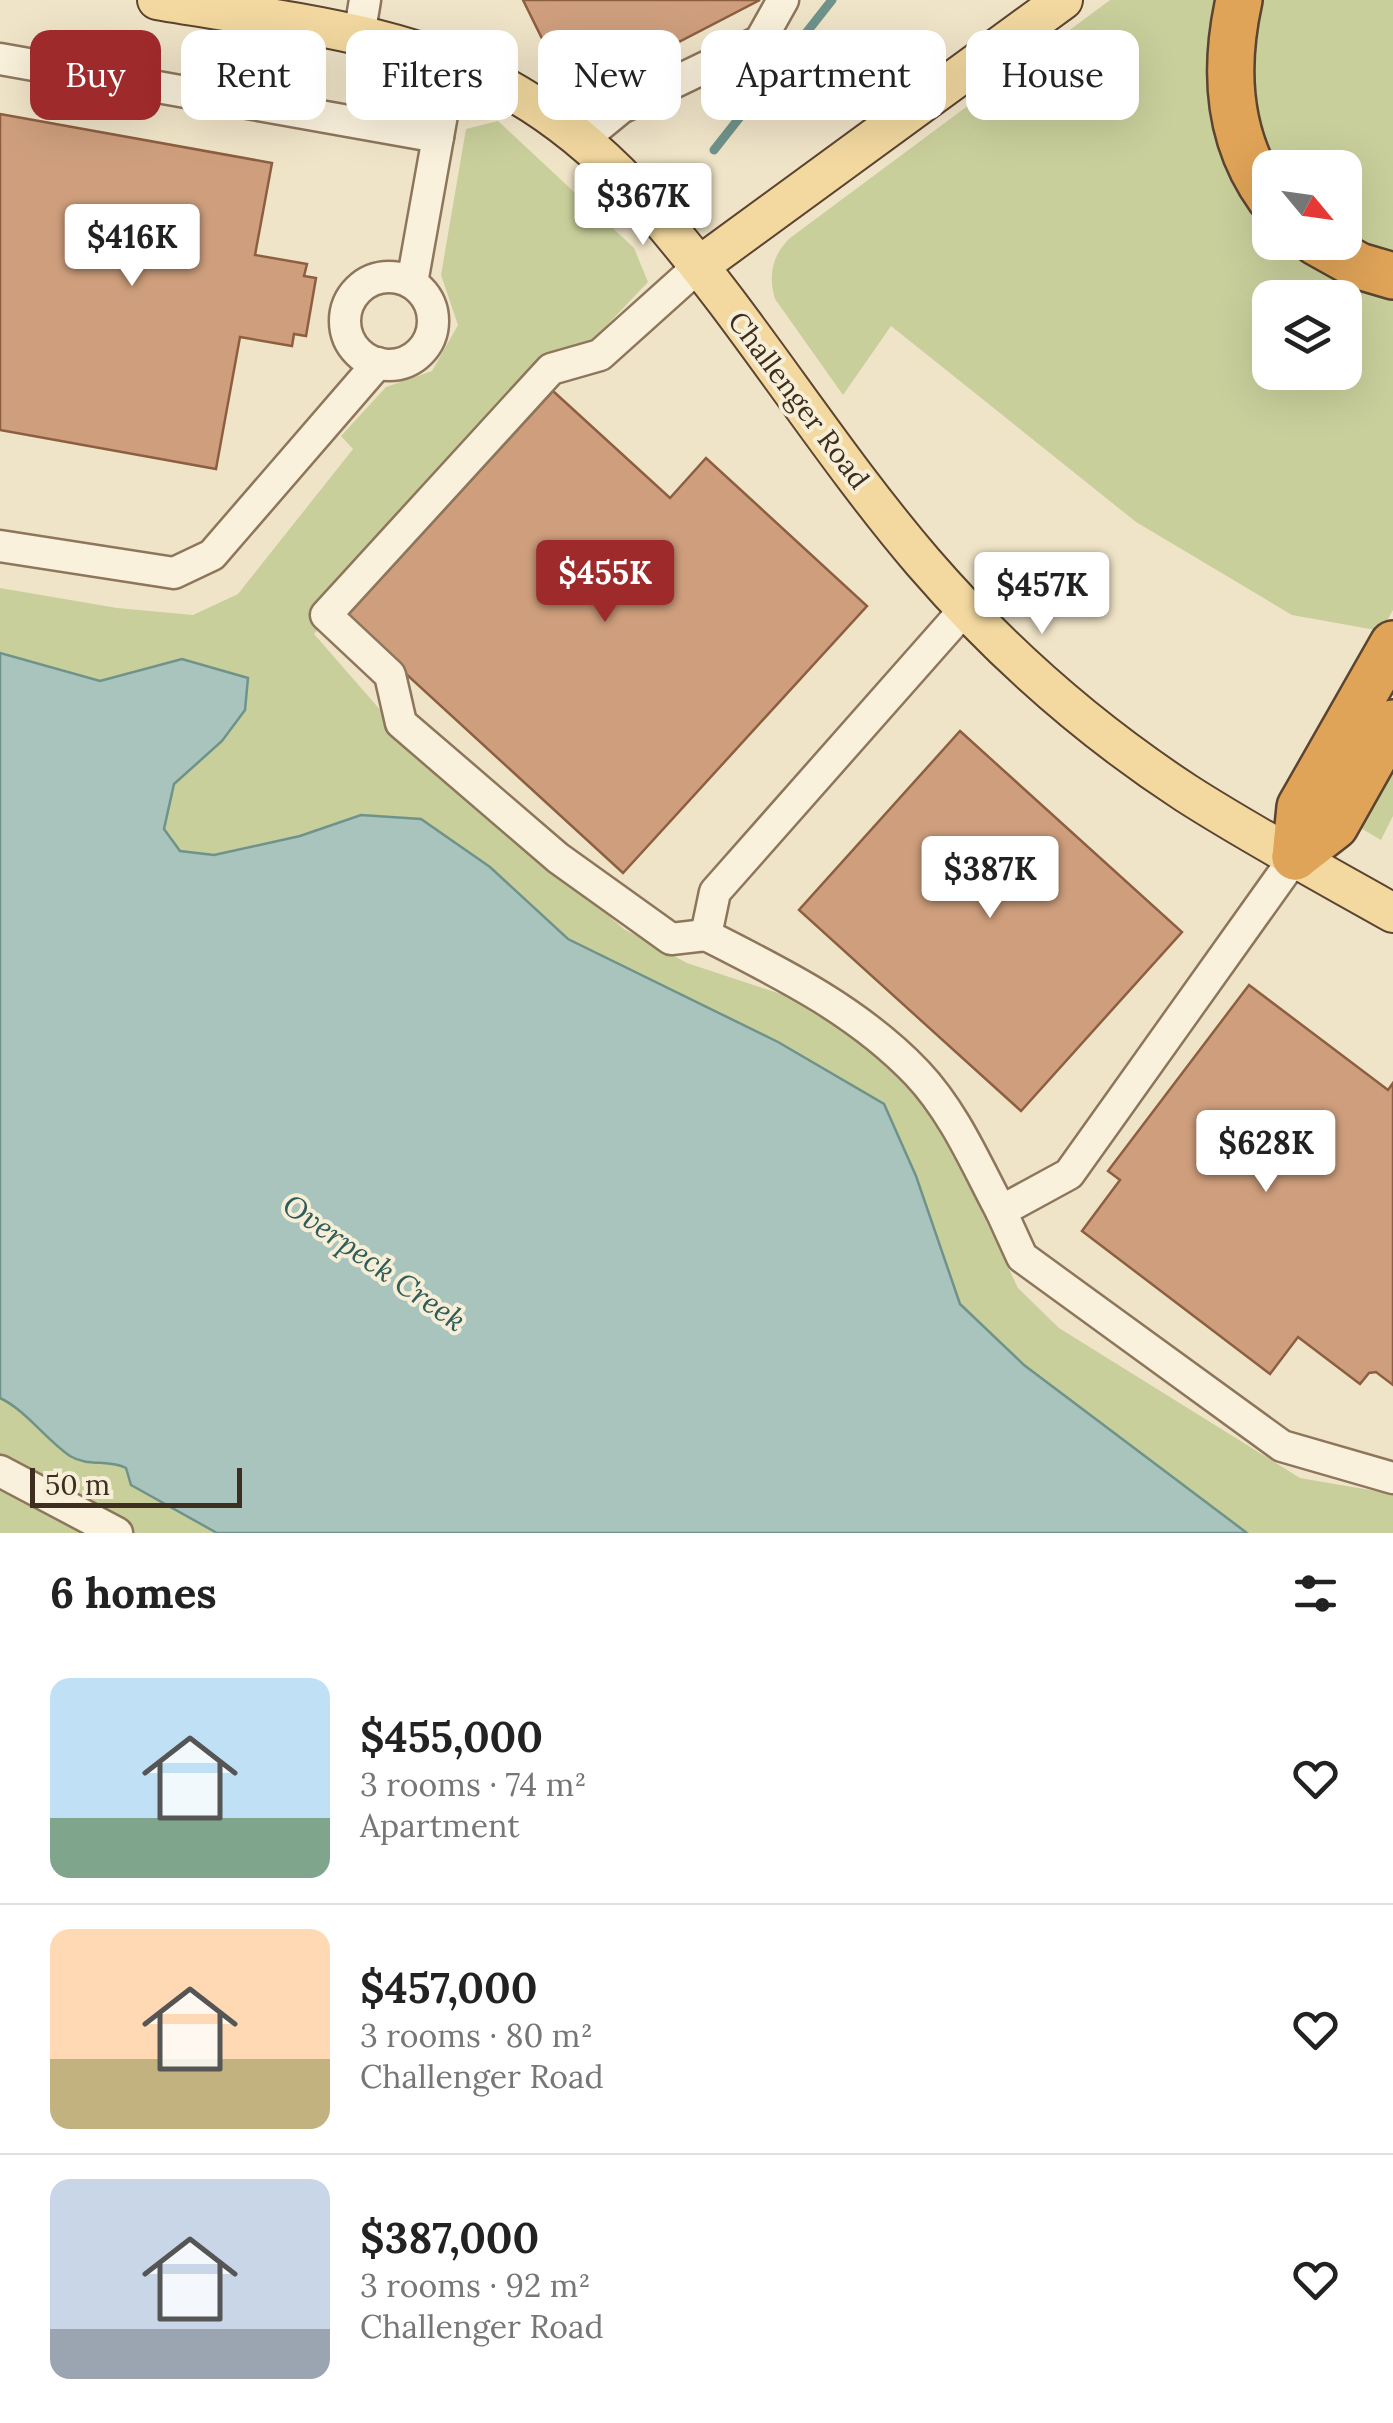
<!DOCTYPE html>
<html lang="en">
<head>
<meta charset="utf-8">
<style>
  body { margin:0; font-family:Lora,serif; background:#f2f2f2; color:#222; height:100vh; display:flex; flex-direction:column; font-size:38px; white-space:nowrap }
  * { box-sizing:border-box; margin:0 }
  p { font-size:32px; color:#767676 }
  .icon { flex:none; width:55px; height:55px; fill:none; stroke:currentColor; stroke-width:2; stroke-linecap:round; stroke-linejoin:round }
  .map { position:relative; height:1533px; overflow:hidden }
  .sheet { display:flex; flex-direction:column; background:#fff; flex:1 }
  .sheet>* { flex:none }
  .guide { position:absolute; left:30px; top:30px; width:1335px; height:90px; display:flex; gap:20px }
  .needle { width:65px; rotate:119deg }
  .controls { position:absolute; left:1252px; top:150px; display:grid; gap:20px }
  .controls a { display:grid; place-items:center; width:110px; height:110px; border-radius:20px; background:#fff; box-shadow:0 10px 40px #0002; font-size:50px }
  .scale { position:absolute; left:30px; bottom:25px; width:212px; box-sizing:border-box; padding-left:10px; border:5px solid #3d2e20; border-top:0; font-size:28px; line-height:35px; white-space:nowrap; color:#3d2e20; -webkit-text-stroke:8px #f7eed8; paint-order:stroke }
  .price { position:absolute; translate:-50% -85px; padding:0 22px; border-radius:10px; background:#fff; color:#222; font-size:32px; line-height:65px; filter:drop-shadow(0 2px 5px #0008) }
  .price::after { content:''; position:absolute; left:50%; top:60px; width:30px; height:22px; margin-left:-15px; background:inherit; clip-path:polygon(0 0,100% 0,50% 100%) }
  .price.selected { background:#9e2a2b; color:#fff }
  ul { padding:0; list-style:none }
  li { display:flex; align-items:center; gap:30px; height:250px; padding:0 50px }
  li+li { border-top:2px solid #e0e0e0 }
  li span { display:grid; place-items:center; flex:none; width:280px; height:200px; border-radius:20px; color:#555 }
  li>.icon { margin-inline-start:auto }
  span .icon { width:120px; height:120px; fill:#fffc; stroke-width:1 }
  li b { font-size:42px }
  h2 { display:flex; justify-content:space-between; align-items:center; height:120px; padding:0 50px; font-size:42px }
  .pill { padding:0 35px; border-radius:20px; background:#fff; box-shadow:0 10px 40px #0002; font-size:35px; line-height:90px }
  .pill.selected { background:#9e2a2b; color:#fff }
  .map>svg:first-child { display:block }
  .green { fill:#c9cf9b; fill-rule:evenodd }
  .water { fill:#a9c4bc; stroke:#6f938a; stroke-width:2.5 }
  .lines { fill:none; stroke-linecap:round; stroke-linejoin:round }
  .stream { stroke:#6f938a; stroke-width:9 }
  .building { fill:#cf9f7d; stroke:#8d5f41; stroke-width:2.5 }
  .minor-casing { stroke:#8d765c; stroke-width:35 }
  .major-casing { stroke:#5b4430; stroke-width:42 }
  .highway-casing { stroke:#5b4430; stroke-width:50 }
  .minor { stroke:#faf1dc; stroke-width:30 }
  .major { stroke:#f3d9a0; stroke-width:38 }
  .highway { stroke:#e0a458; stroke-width:45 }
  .labels { text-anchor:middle; stroke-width:8; stroke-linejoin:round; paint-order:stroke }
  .street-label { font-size:28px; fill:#3d2e20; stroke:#f7eed8 }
  .water-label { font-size:30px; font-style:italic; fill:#2f5d5a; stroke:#f7eed8 }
</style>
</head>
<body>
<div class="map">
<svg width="1393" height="1533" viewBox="0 0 1393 1533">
  <rect width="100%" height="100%" fill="#f0e4c8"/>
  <g class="green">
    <path d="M1110,0H1224L1265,218L1270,223V242L1290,243L1298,250L1393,294V610L1381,631L1292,615L1136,522L891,326L843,395L775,299C768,276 772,255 790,238ZM1270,298H1345V372H1270Z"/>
    <polygon points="1255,0 1393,0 1393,255 1376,252 1345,234 1345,168 1271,167 1252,119"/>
    <polygon points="498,121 634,248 648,282 314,634 417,752 624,929 687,963 790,997 871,1041 919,1095 970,1187 1018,1288 1059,1328 1300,1478 1393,1494 1393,1533 1247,1533 1024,1365 960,1304 916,1176 884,1104 778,1042 568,939 490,867 421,819 361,815 300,836 214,855 180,851 164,829 174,784 222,741 182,659 100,681 0,653 0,588 117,608 193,615 238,594 353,449 341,436 386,387 432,371 458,325 441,275 466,129"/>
    <polygon points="1393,753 1393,816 1381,840 1354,824"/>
    <polygon points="0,1398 94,1464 117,1464 126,1468 131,1485 217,1533 0,1533"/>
  </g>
  <path class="water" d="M0,653L100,681L182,659L248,678L245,710L222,741L174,784L164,829L180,851L214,855L300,836L361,815L421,819L490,867L568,939L778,1042L884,1104L916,1176L960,1304L1024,1365L1247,1533H217L131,1485L126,1468C109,1459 88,1467 70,1456C45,1439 27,1411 0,1398Z"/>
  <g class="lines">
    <polyline class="stream" points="714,150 832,0"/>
  </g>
  <g class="building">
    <polygon points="523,0 760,0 590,88 580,69 562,79"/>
    <polygon points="0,114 272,163 255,255 307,264 304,276 316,278 306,336 294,334 292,346 240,337 216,469 0,430"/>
    <polygon points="553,391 670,498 706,458 867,606 623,873 345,618"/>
    <polygon points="960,731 1182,932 1021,1111 799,910"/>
    <polygon points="1249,985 1388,1090 1393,1083 1393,1385 1376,1372 1369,1373 1360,1384 1298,1337 1270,1374 1082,1231 1120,1180 1108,1171"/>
  </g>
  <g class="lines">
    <defs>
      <g id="minor">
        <polyline points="359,36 365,0"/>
        <polyline points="0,59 438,137"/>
        <polyline points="582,140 621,108 760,41 783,0"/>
        <polyline points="699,266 600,355 551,369 326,615 390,675 401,723 558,858 671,939 706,935"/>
        <circle cx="389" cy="321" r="44"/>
        <polyline points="412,283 451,64"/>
        <polyline points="0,546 174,573 212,555 378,363"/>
        <path d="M965,609L715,892L706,935C781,973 858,1011 917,1073C954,1112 976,1164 1001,1211"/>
        <polyline points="1295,857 1069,1174 1001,1211 1022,1257 1282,1446 1393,1478"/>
        <polyline points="0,1471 117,1533"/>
      </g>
      <g id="major">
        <path d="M157,0C277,21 410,31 518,95C605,146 665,221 726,301C791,387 852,479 923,562C999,650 1088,729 1186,793C1253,836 1324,874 1393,913"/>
        <polyline points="699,266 1063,0"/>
      </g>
      <g id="highway">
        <path d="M1239,0C1224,68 1227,139 1270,198"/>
        <polyline points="1316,242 1359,266 1393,276"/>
        <polyline points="1295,857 1300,807 1393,644"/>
        <polyline points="1295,857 1335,826 1393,723"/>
      </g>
    </defs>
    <use href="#minor" class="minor-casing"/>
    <use href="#major" class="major-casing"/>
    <use href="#highway" class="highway-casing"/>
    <use href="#minor" class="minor"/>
    <use href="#major" class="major"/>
    <use href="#highway" class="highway"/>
  </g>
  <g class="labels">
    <g class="street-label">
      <text transform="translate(799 400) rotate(53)" y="10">Challenger Road</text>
    </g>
    <g class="water-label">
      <text transform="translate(374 1263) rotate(35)" y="10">Overpeck Creek</text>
    </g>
  </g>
</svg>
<div class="controls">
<a><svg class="needle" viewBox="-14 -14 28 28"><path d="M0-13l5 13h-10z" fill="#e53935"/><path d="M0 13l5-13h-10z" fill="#767676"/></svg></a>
<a><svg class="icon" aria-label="layers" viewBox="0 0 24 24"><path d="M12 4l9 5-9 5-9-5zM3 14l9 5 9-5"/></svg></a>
</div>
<div class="scale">50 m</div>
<b class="price" style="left:643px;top:248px">$367K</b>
<b class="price" style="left:132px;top:289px">$416K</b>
<b class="price selected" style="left:605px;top:625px">$455K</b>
<b class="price" style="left:1042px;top:637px">$457K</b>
<b class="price" style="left:990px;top:921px">$387K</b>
<b class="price" style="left:1266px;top:1195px">$628K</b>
<div class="guide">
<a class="pill selected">Buy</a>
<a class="pill">Rent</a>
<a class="pill">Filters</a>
<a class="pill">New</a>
<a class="pill">Apartment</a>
<a class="pill">House</a>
</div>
</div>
<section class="sheet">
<h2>6 homes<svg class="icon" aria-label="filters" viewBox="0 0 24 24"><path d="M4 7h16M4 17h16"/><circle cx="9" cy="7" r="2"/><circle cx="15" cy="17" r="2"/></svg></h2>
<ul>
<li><span style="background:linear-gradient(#bfe0f5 70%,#7fa58c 0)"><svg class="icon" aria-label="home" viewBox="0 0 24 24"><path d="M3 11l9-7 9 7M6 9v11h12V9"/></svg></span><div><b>$455,000</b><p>3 rooms · 74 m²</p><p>Apartment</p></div><svg class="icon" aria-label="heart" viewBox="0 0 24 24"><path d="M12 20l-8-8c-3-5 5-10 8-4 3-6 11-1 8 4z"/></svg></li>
<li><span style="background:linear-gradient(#ffd9b3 65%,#c2b280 0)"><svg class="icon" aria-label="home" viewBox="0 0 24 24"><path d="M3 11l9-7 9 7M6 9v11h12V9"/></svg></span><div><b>$457,000</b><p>3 rooms · 80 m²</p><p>Challenger Road</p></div><svg class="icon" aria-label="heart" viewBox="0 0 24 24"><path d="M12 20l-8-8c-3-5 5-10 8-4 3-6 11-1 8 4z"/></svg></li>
<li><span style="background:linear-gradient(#c9d6e8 75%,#9aa5b1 0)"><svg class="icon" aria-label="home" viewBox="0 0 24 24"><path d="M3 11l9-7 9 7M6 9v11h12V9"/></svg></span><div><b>$387,000</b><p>3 rooms · 92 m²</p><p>Challenger Road</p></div><svg class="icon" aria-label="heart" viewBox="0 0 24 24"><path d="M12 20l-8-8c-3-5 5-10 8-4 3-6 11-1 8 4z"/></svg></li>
</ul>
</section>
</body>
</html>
